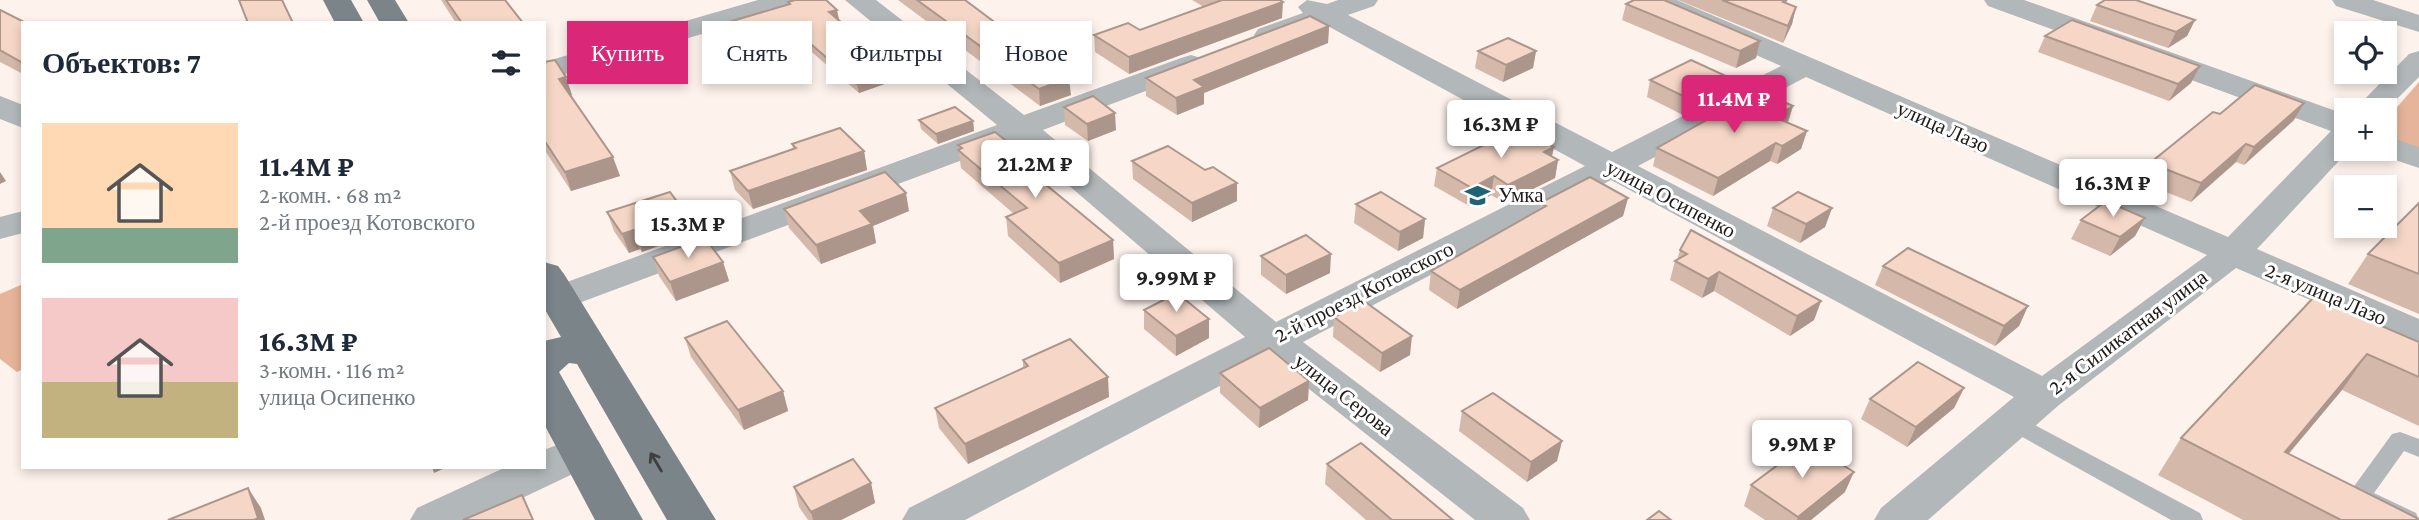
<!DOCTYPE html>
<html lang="ru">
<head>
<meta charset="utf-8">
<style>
  body { margin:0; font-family:"Crimson Pro",serif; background:#f6f6f7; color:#1f2937; height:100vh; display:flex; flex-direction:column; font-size:26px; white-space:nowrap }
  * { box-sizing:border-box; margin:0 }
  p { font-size:23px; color:#747a83 }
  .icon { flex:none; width:38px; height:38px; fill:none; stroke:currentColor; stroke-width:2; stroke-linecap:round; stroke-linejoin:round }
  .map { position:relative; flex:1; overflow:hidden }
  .panel { position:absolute; left:21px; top:21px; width:525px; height:448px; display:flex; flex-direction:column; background:#fff; border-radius:0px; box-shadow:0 4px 10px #0003 }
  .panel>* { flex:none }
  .banner { position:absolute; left:567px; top:21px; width:665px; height:63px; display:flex; gap:14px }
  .fabs { position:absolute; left:2334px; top:21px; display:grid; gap:14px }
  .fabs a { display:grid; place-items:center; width:63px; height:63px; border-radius:0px; background:#fff; box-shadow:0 4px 10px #0003; font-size:35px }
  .price { position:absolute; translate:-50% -60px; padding:0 16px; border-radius:7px; background:#fff; color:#222; font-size:23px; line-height:46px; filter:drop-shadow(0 2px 4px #0008) }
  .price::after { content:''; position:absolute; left:50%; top:42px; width:21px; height:16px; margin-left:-10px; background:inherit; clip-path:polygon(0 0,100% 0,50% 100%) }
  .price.on { background:#db2777; color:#fff }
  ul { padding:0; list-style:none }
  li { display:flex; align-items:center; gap:21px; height:175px; padding:0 21px }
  li span { display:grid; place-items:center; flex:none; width:196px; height:140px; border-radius:0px; color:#555 }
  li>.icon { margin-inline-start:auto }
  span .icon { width:84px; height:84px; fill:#fffc; stroke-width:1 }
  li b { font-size:30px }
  h2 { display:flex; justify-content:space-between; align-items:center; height:84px; padding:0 21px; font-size:30px }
  .chip { padding:0 24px; border-radius:0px; background:#fff; box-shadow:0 4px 10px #0003; font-size:24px; line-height:63px }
  .chip.on { background:#db2777; color:#fff }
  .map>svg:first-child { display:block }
  .green { fill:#e6b49a }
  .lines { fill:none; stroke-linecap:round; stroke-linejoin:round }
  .service { fill:#b2b8ba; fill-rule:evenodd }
  .minor { fill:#b2b8ba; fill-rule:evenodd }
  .tertiary { fill:#b2b8ba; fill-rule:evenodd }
  .primary { fill:#7b8589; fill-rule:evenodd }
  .wall { fill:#d4b9ab }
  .shaded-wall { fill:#ac968b }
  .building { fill:#f6d7c7; stroke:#ac968b; stroke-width:2 }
  .oneway { stroke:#3f3f40 }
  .labels { text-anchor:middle; stroke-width:6; stroke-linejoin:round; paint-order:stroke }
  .street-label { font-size:21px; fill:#1e1a18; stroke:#fff }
  .poi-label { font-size:21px; fill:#1e1a18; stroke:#fff; text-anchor:start }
</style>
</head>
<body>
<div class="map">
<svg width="2419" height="520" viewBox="0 0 2419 520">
  <rect width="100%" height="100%" fill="#fef2ec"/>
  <g class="green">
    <polygon points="2419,82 2419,149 2385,137 2385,121"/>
    <polygon points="23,284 23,369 17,372 0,359 0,294"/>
  </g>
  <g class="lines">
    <g class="service">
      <polygon points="2014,414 2200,513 2203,520 2171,520 2006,428 2003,422 2006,416"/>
      <path d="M2400,432L2419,439V457L2404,451L2374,493L2416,513L2419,520C2396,520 2360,519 2347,496L2392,434Z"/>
    </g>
    <g class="minor">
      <polygon points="758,0 802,0 798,6 544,80 544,62"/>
      <path d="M845,0H876L1024,115L1181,58L1191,55L1201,58L1206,64L1201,70L1043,130L1276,322L1585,166L1324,24C1304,32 1279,46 1258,41L1254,35L1258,29L1303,13L1298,7L1307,0L1327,4L1338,0H1378L1374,6L1348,15L1612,152L1781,66L1644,6L1640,0H1677L2228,237L2331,131L1988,6L1984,0H2024L2347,115V149H2350L2257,249L2419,319V347L2236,268L2059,405L1928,520H1874L1881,508L2014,397L1611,180L1303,342L1523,508L1530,520H1475L1271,359L965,520H902L909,508L1245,337L1016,140L571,306L558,310L545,306V290L997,125ZM1806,77L2207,255L2042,376L1638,166Z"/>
      <polygon points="2332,0 2373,0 2419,15 2419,32 2336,6"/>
      <polygon points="2419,51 2419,77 2385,111 2354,110 2409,54"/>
      <polygon points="2385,136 2419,147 2419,168 2374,153 2371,149 2385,149"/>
      <polygon points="23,211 23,233 0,239 0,217"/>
      <polygon points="582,435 598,440 604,451 598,462 476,520 410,520 417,508 506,467 544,467 544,450"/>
    </g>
    <polygon class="tertiary" points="0,96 23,105 23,128 0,119"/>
    <g class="primary">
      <polygon points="323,0 351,0 364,23 335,23"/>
      <polygon points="367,0 395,0 409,23 380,23"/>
      <polygon points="544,262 558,266 564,274 716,520 667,520 577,364 569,363 559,372 643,520 595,520 544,424 544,341 561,337 544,308"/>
    </g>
  </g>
  <g class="wall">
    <polygon points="441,0 505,0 523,23 456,23"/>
    <polygon points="898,0 965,0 1071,95 1040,106"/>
    <polygon points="1192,0 1280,0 1282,18 1129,74 1095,52 1094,35 1140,30 1204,7"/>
    <polygon points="1678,0 1787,0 1786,3 1796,7 1792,24 1783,43"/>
    <polygon points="788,2 839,19 837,19 898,70 899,79 859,93 799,41 731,61 707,38 705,29 789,4"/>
    <polygon points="1626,4 1760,41 1756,58 1736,68 1622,20"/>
    <polygon points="2097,5 2195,20 2187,36 2168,48 2090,21"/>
    <polygon points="0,10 23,23 23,74 0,62"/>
    <polygon points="1329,26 1328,43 1204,93 1204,104 1177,115 1146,96 1146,78"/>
    <polygon points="2045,36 2191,83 2169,101 2038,52"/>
    <polygon points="1478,51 1536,51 1533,68 1503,82 1475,68"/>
    <polygon points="544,62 572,95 571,95 620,176 571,191 544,149"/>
    <polygon points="1726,76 1722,93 1681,114 1647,97 1650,80"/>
    <polygon points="1793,106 1788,123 1807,131 1801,149 1777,164 1770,161 1713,196 1653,166 1657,148"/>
    <polygon points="1064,107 1116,130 1088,141 1065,125"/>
    <polygon points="2220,114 2294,120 2244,165 2236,162 2191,202 2141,182 2150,163"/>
    <polygon points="919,120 973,121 974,131 938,144 921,129"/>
    <polygon points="792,144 864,151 867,170 753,209 735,190 730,171 793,149"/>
    <polygon points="958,145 1043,170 1044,183 1113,240 1114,259 1060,283 1008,236 1006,217 1014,214 961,168"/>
    <polygon points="1554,147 1552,156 1558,160 1555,178 1505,203 1491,195 1469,206 1434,186 1437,168"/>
    <polygon points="1132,161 1205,170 1237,183 1237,201 1192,222 1133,179"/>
    <polygon points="1628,198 1623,216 1457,309 1429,290 1431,271 1539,210 1540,203"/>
    <polygon points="2419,203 2419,314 2348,284 2368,254"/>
    <polygon points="1356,204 1425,219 1423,238 1398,251 1354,223"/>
    <polygon points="1773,208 1832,208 1825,227 1800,243 1767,226"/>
    <polygon points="784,209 909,211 873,226 876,243 821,264 789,228"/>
    <polygon points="607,212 687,215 693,233 642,252 640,249 629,253 614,231"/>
    <polygon points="2145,218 2135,236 2110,256 2071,239 2081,220"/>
    <polygon points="1680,250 1821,301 1814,320 1790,336 1714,291 1702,298 1670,280 1675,261 1677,260"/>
    <polygon points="1261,256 1330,273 1286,294 1261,275"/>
    <polygon points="653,257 723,262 729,281 676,301 659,276"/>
    <polygon points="1883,266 2028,306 2019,326 1995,346 1875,285"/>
    <polygon points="2314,297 2419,342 2419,426 2342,390 2288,454 2419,520 2243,520 2158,475 2181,438"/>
    <polygon points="1144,310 1209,338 1176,356 1144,329"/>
    <polygon points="1334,317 1410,355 1380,372 1333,337"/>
    <polygon points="685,338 783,391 788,411 744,430 691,357"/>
    <polygon points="1023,360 1109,397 968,464 939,428 935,408 1023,368"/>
    <polygon points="1220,373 1309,381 1308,400 1259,428 1220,393"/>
    <polygon points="1964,388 1954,408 1907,447 1861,419 1870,399"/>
    <polygon points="1462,411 1562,441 1557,461 1527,482 1459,431"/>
    <polygon points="1327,464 1453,520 1366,520 1325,484"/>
    <polygon points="871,483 875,503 841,520 808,520 799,507 794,487"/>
    <polygon points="1751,485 1845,492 1811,520 1765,520 1744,506"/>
  </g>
  <g class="shaded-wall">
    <polygon points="1283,2 1282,18 1129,74 1129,57"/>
    <polygon points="1796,7 1792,24 1783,43 1788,26"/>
    <polygon points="837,10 839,19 831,21 829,12"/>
    <polygon points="2195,20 2187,36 2168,48 2176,32"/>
    <polygon points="1329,26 1328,43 1204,93 1204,104 1177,115 1176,98 1194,80"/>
    <polygon points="797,32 799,41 731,61 729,52"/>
    <polygon points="1760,41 1756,58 1736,68 1740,51"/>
    <polygon points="1536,51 1533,68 1503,82 1506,65"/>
    <polygon points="2200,66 2191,83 2169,101 2178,84"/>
    <polygon points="898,70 899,79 859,93 857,84"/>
    <polygon points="1726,76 1722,93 1681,114 1685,97"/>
    <polygon points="566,77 572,95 565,97 559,79"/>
    <polygon points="1069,78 1071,95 1040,106 1039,89"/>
    <polygon points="2304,103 2294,120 2244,165 2254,147"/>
    <polygon points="1793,106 1787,124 1774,117"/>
    <polygon points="1115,113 1116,130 1088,141 1087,124"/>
    <polygon points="973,121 974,131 938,144 936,134"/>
    <polygon points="1807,131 1801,149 1777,164 1782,146"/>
    <polygon points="1776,143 1770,161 1713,196 1718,178"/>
    <polygon points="2246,144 2236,162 2191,202 2201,183"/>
    <polygon points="1554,147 1550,164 1558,160 1555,178 1505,203 1508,185 1544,152"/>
    <polygon points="864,151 867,170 753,209 748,191"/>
    <polygon points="613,157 620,176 571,191 565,172"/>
    <polygon points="1043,170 1044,188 1033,174"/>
    <polygon points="0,172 6,181 0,184"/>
    <polygon points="1494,176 1491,195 1469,206 1472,188"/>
    <polygon points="1237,183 1237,201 1192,222 1192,203"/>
    <polygon points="906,193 909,211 873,226 876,243 821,264 816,245 860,211"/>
    <polygon points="1628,198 1623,216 1457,309 1460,290"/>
    <polygon points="1832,208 1825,227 1800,243 1806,224"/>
    <polygon points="687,215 693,233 642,252 636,233"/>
    <polygon points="2145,218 2135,236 2110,256 2120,237"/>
    <polygon points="1425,219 1423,238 1398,251 1400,232"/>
    <polygon points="634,230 640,249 629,253 622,234"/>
    <polygon points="1113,240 1114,259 1060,283 1059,263"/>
    <polygon points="1331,254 1330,273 1286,294 1286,275"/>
    <polygon points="723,262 729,281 676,301 670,282"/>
    <polygon points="1719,272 1714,291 1702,298 1708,279"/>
    <polygon points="1821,301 1814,320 1790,336 1797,316"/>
    <polygon points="2028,306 2019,326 1995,346 2004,326"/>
    <polygon points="1209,319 1209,338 1176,356 1176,336"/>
    <polygon points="1412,336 1410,355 1380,372 1382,353"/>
    <polygon points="2367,354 2342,390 2266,481 2285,452"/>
    <polygon points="1108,377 1109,397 968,464 965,444"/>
    <polygon points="1309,381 1308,400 1259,428 1260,408"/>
    <polygon points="1964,388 1954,408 1907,447 1916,427"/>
    <polygon points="783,391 788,411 744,430 738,410"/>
    <polygon points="1562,441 1557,461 1527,482 1531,462"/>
    <polygon points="432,467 447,467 434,473"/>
    <polygon points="1854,472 1845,492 1811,520 1797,520 1798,517"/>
    <polygon points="871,483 875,503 841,520 813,520 811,512"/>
    <polygon points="248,488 261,508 265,520 254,520"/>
  </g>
  <g class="building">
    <polygon points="239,0 282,0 293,23 248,23"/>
    <polygon points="446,0 505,0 523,23 462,23"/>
    <polygon points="795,0 826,0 837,10 829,12 898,70 857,84 797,32 729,52 705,29 790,4 788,2"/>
    <polygon points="917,0 965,0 1069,78 1039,89"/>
    <polygon points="1221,0 1280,0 1283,2 1129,57 1094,35 1128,23 1140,30 1222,0"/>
    <polygon points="1634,0 1664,0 1760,41 1740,51 1626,4"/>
    <polygon points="1722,0 1787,0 1783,2 1796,7 1788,26"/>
    <polygon points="2105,0 2136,0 2195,20 2176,32 2097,5"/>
    <polygon points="0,10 26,23 23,23 23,63 0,50"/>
    <polygon points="1310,16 1329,26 1194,80 1204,87 1176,98 1146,78"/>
    <polygon points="2072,20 2200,66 2178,84 2045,36"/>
    <polygon points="1508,38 1536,51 1506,65 1478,51"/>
    <polygon points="555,60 566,77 559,79 613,157 565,172 544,140 544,62"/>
    <polygon points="1691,60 1726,76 1685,97 1650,80"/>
    <polygon points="2255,85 2304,103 2254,147 2246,144 2201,183 2150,163 2213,112 2220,114"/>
    <polygon points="1758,91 1793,106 1774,117 1807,131 1782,146 1776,143 1718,178 1657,148"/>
    <polygon points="1093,96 1115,113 1087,124 1064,107"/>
    <polygon points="955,107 973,121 936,134 919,120"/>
    <polygon points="840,128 864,151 748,191 730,171 796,148 792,144"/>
    <polygon points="1518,128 1554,147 1544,152 1558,160 1508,185 1494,176 1472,188 1437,168"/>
    <polygon points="995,132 1043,170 1033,174 1113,240 1059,263 1006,217 1027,208 958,150 962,148 958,145"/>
    <polygon points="1168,146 1205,170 1213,167 1237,183 1192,203 1132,161"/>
    <polygon points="885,172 906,193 860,211 872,224 816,245 784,209"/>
    <polygon points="1590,177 1628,198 1460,290 1431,271 1546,206 1540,203"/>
    <polygon points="670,192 687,215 636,233 634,230 622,234 607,212"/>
    <polygon points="1381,192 1425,219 1400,232 1356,204"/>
    <polygon points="1798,192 1832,208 1806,224 1773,208"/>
    <polygon points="2106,201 2145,218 2120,237 2081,220"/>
    <polygon points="2419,203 2419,274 2368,254"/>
    <polygon points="1691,230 1821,301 1797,316 1719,272 1708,279 1675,261 1687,254 1680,250"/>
    <polygon points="1306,235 1331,254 1286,275 1261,256"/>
    <polygon points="705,238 723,262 670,282 653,257"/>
    <polygon points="1908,248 2028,306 2004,326 1883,266"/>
    <polygon points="1177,293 1209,319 1176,336 1144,310"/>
    <polygon points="2314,297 2419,342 2419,377 2367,354 2285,452 2419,519 2419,520 2341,520 2181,438"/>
    <polygon points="1364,301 1412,336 1382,353 1334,317"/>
    <polygon points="727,321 783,391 738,410 685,338"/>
    <polygon points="1070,339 1108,377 965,444 935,408 1028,366 1023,360"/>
    <polygon points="1269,348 1309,381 1260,408 1220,373"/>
    <polygon points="1918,362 1964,388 1916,427 1870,399"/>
    <polygon points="1493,393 1562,441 1531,462 1462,411"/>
    <polygon points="1361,443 1453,520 1392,520 1327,464"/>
    <polygon points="1807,443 1854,472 1798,517 1751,485"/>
    <polygon points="853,459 871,483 811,512 794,487"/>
    <polygon points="248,488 258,518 254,520 168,520"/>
    <polygon points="522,495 533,520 463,520"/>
    <polygon points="1659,511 1671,520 1647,520"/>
  </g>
  <defs><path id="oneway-shaft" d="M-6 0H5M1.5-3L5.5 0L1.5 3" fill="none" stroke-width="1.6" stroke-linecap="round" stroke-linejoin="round" transform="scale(1.75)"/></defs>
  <use class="oneway" href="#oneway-shaft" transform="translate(656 462) rotate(-121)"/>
  <defs>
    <symbol id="school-bare" viewBox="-9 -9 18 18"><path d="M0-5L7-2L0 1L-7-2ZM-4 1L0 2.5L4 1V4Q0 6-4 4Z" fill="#1e6275" stroke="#fff" stroke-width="2.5" paint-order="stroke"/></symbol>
  </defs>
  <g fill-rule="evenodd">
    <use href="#school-bare" x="1460" y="178" width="35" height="35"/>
  </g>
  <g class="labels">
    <g class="street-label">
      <text transform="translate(1943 127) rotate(24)" y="7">улица Лазо</text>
      <text transform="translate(1671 199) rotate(28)" y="7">улица Осипенко</text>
      <text transform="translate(1364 292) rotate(-27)" y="7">2-й проезд Котовского</text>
      <text transform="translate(2326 294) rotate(23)" y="7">2-я улица Лазо</text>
      <text transform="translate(2128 332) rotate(-37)" y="7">2-я Силикатная улица</text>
      <text transform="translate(1344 395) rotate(38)" y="7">улица Серова</text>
    </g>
    <g class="poi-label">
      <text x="1498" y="202">Умка</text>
    </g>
  </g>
</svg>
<div class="fabs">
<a><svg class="icon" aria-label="locate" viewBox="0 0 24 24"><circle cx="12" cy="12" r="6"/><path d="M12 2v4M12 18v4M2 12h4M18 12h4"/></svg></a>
<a>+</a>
<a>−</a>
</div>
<b class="price on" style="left:1734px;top:135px">11.4M ₽</b>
<b class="price" style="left:1501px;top:160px">16.3M ₽</b>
<b class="price" style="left:1035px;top:200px">21.2M ₽</b>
<b class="price" style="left:2113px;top:219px">16.3M ₽</b>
<b class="price" style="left:688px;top:260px">15.3M ₽</b>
<b class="price" style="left:1176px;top:314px">9.99M ₽</b>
<b class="price" style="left:1802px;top:480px">9.9M ₽</b>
<div class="banner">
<a class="chip on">Купить</a>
<a class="chip">Снять</a>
<a class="chip">Фильтры</a>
<a class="chip">Новое</a>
</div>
<section class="panel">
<h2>Объектов: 7<svg class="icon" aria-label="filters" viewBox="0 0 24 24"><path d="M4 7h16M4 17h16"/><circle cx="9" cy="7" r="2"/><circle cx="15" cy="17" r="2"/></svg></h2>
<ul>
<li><span style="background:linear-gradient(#ffd9b3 75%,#7fa58c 0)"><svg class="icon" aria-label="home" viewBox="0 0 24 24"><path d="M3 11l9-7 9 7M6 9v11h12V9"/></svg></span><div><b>11.4M ₽</b><p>2-комн. · 68 m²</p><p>2-й проезд Котовского</p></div></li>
<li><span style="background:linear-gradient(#f6c9c9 60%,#c2b280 0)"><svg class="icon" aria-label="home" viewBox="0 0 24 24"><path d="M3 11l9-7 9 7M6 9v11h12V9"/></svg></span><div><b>16.3M ₽</b><p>3-комн. · 116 m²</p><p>улица Осипенко</p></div></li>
</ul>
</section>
</div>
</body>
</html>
